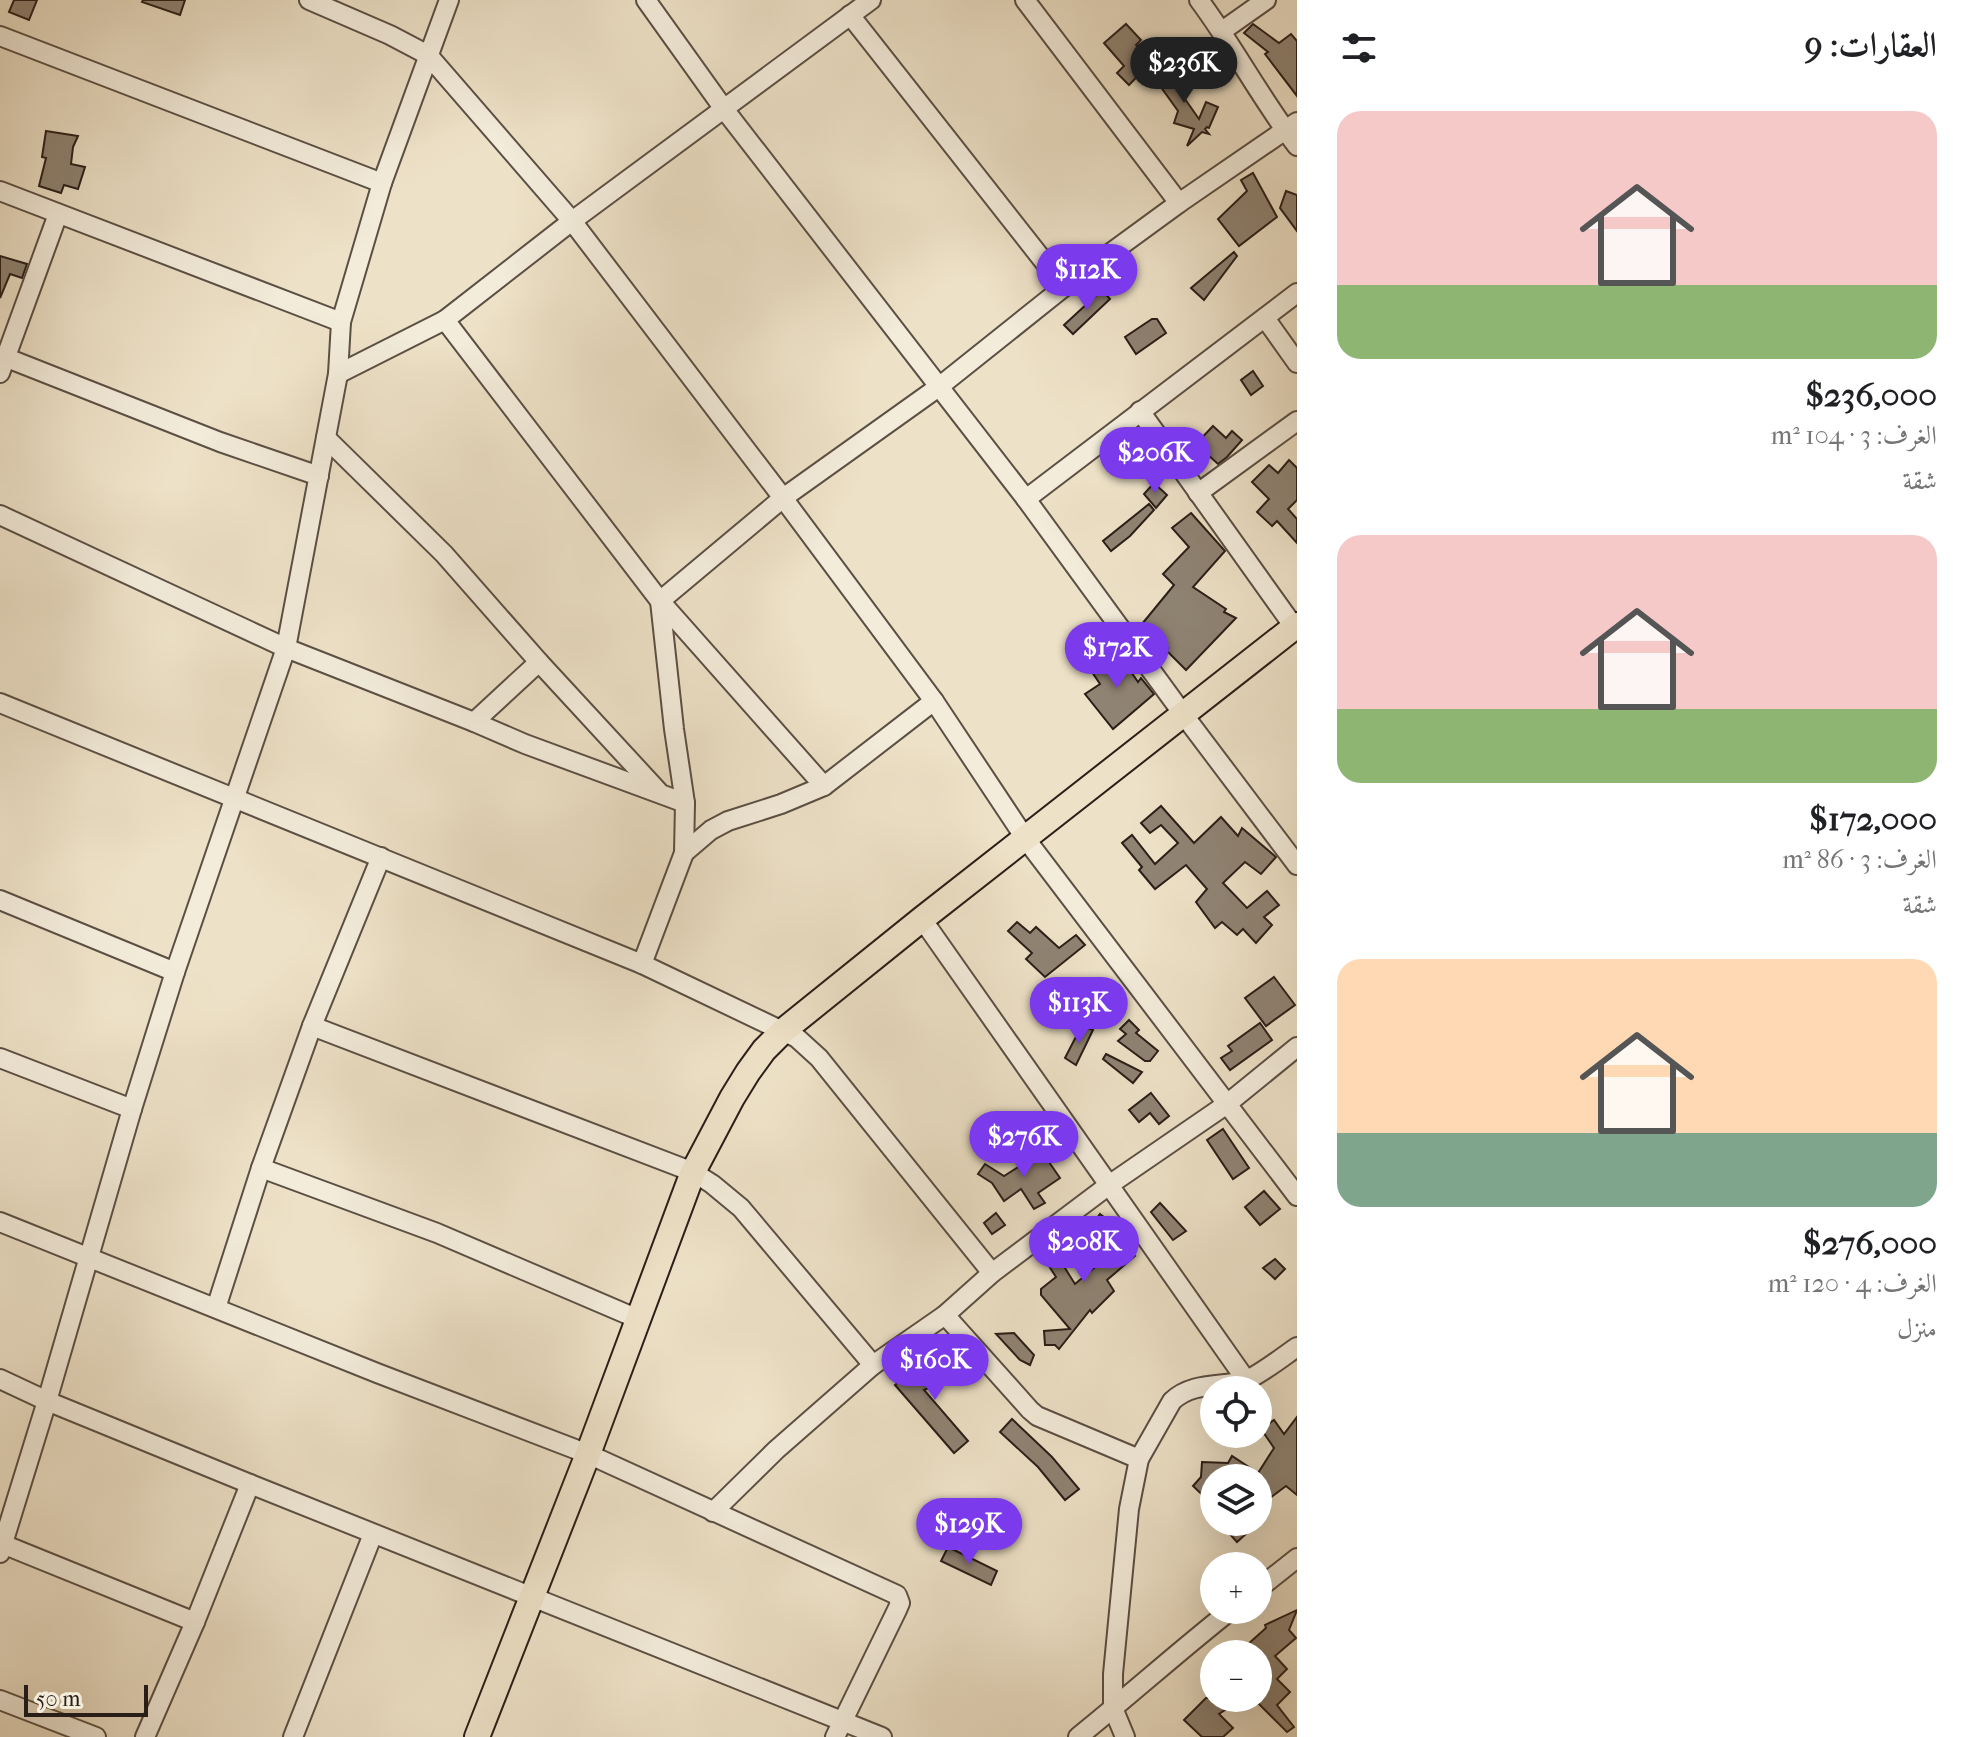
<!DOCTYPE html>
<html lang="ar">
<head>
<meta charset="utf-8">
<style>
  body { margin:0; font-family:"IM FELL French Canon",Amiri,serif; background:#f2f2f2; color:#202124; direction:rtl; height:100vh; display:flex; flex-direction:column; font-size:30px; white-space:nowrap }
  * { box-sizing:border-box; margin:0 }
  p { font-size:26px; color:#757577 }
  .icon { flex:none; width:44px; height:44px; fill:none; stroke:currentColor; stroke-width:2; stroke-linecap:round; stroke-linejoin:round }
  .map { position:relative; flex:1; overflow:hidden; direction:ltr }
  .drawer { display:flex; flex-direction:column; background:#fff; width:680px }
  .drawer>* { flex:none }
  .fabs { position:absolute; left:1200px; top:1376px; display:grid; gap:16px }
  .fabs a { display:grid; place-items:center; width:72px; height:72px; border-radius:50%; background:#fff; box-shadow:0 8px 32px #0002; font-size:40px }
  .scale { position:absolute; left:24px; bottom:20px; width:124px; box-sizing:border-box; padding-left:8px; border:4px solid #2a1e18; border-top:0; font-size:22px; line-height:28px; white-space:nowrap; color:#2a1e18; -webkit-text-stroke:6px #f3ecdb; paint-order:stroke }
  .price { position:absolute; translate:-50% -68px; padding:0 18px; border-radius:28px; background:#7c3aed; color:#fff; font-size:26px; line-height:52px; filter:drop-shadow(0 2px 4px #0008) }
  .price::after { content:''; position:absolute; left:50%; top:48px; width:24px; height:18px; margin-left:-12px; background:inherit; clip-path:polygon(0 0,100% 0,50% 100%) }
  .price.selected { background:#222; color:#fff }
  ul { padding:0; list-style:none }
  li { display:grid; align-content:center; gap:16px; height:424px; padding:0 40px }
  li span { display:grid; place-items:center; height:248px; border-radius:24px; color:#555 }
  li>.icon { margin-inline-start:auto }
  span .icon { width:144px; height:144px; fill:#fffc; stroke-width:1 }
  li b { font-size:34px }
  h2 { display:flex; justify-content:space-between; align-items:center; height:96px; padding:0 40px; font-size:34px }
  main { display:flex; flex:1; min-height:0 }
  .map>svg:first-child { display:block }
  .building { fill:#8f8373; stroke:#2a1e18; stroke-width:2 }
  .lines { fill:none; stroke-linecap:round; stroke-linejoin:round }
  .minor-casing { stroke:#5b4f44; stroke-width:22 }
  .major-casing { stroke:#2a1e18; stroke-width:28 }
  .minor { stroke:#f3ecdb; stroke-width:18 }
  .major { stroke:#ede1c7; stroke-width:24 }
</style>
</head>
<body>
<main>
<section class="drawer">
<h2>العقارات: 9<svg class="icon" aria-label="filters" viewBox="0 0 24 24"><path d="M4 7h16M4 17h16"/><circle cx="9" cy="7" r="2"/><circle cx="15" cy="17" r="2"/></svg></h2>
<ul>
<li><span style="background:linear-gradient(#f6c9c9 70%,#8fb573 0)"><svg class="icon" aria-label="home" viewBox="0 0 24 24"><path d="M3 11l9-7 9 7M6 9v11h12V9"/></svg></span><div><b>$236,000</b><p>الغرف: 3 · 104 m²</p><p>شقة</p></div></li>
<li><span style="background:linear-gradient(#f6c9c9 70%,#8fb573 0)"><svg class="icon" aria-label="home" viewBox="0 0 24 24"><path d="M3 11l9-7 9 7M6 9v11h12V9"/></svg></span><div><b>$172,000</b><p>الغرف: 3 · 86 m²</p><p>شقة</p></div></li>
<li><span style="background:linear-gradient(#ffd9b3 70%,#7fa58c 0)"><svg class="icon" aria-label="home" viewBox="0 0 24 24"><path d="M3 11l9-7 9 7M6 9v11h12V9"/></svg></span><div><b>$276,000</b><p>الغرف: 4 · 120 m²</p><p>منزل</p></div></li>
</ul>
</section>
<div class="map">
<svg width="1297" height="1737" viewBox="0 0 1297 1737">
  <rect width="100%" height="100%" fill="#ede1c7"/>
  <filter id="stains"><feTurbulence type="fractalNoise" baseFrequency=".0025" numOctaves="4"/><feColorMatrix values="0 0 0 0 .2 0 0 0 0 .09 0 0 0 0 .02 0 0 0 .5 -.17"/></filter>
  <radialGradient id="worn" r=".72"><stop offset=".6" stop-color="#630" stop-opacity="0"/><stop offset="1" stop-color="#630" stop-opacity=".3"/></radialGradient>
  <g class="building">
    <polygon points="14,0 37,0 29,20 9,12"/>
    <polygon points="143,0 185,0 180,15 142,2"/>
    <polygon points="1126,24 1141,40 1136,45 1153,60 1129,85 1117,73 1124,66 1104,43"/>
    <polygon points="1253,24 1279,43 1291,34 1297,41 1297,96 1265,54 1268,52 1244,33"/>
    <polygon points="1159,62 1199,119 1206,102 1218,107 1209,128 1207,127 1205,129 1209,134 1202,132 1187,146 1194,129 1174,123 1178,111 1148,69"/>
    <polygon points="46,131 78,136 73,147 71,164 85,167 78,189 64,185 61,193 39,186 46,158 42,157"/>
    <polygon points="1253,173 1277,217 1239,246 1218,219 1247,191 1241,180"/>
    <polygon points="1286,191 1297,195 1297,231 1280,208"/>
    <polygon points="1234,252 1237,256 1204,300 1191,288"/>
    <polygon points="0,256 27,264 22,278 10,274 0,298"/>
    <polygon points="1102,290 1110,299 1073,334 1064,325"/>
    <polygon points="1152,319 1157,319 1166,333 1136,354 1125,337"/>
    <polygon points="1253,371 1263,386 1251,395 1241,380"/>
    <polygon points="1213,426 1226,438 1232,431 1242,440 1227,457 1218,464 1196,444"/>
    <polygon points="1289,460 1297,468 1297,500 1288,509 1297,519 1297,543 1277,521 1272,526 1257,512 1269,499 1252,482 1269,465 1278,473"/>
    <polygon points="1154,483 1167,495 1156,508 1144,494"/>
    <polygon points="1149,504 1154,510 1130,536 1111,551 1103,541"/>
    <polygon points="1191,513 1225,551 1193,587 1226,609 1224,612 1236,618 1186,670 1166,650 1168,648 1142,624 1174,585 1163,574 1189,547 1172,528"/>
    <polygon points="1117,651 1138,682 1141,678 1154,694 1113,729 1085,694 1100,684 1090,669"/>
    <polygon points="1161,806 1194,843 1221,817 1238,836 1242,828 1276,857 1261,874 1245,862 1223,883 1247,908 1267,891 1279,905 1264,917 1272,925 1256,943 1243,929 1237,935 1222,922 1215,928 1196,902 1207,889 1186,865 1155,889 1139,870 1142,867 1122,843 1132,835 1155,864 1178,843 1161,825 1150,833 1141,823"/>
    <polygon points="1017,922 1030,933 1036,927 1059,948 1076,935 1085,945 1045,977 1026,959 1032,953 1008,931"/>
    <polygon points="1274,977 1295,1005 1266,1026 1245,998"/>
    <polygon points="1092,990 1106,1000 1091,1021 1077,1011"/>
    <polygon points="1129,1020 1139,1030 1136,1033 1158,1051 1150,1061 1145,1061 1118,1041 1126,1034 1120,1029"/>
    <polygon points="1260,1023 1272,1040 1230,1070 1221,1058 1232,1051 1228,1046"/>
    <polygon points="1082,1025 1093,1030 1076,1065 1065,1058"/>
    <polygon points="1106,1054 1142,1072 1133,1083 1103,1059"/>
    <polygon points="1151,1093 1169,1116 1159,1124 1150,1113 1139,1122 1129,1110"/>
    <polygon points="1223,1129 1249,1168 1233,1179 1207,1140"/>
    <polygon points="1042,1152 1060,1178 1038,1193 1045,1203 1034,1209 1021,1189 1004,1201 992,1183 978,1174 985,1164 1004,1176"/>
    <polygon points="1264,1191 1280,1209 1260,1225 1245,1207"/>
    <polygon points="1160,1203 1186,1231 1173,1240 1151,1212"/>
    <polygon points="996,1213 1005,1225 992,1234 984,1223"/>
    <polygon points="1100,1214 1114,1225 1112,1229 1135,1256 1107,1280 1114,1291 1092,1313 1090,1310 1059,1349 1055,1345 1045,1345 1044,1331 1070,1329 1041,1295 1041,1289 1056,1277 1047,1263 1058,1257 1075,1284 1113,1252 1100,1237 1089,1229"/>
    <polygon points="1275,1259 1285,1269 1275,1279 1263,1268"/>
    <polygon points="1014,1333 1034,1355 1030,1365 1020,1360 996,1334"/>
    <polygon points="967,1358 972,1363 955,1377 924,1390 968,1441 954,1453 895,1385 909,1373 915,1380"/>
    <polygon points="1297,1417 1297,1495 1286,1486 1258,1507 1258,1478 1214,1478 1214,1506 1193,1486 1201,1477 1202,1462 1228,1463 1232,1456 1258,1473 1274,1448 1261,1429 1274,1420 1284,1434"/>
    <polygon points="1012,1419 1052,1457 1079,1489 1065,1500 1038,1467 1000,1432"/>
    <polygon points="1219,1522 1259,1522 1237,1542"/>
    <polygon points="948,1547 997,1571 991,1585 941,1561"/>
    <polygon points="1297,1610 1289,1630 1296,1638 1275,1656 1287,1669 1277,1679 1290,1692 1277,1705 1294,1727 1287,1732 1258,1703 1258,1654 1237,1654 1266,1628 1265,1625"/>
    <polygon points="1206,1698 1243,1698 1219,1714 1233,1728 1223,1737 1202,1737 1184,1720"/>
  </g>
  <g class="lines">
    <defs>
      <g id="minor">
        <polyline points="309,0 390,35 428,55 572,221 783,498 934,701 1025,838 1297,1196"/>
        <polyline points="646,0 724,109 1026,499 1183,714 1297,865"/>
        <polyline points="1025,0 1179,203"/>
        <path d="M1199,0C1234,47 1261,99 1297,146"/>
        <polyline points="850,15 1064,287"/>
        <polyline points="1222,31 1266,0"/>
        <polyline points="0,36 382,183"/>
        <polyline points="0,191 341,322"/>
        <polyline points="1265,318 1297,363"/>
        <polyline points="445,320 660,601 824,786"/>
        <polyline points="7,358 220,442 319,476"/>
        <polyline points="0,373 58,214"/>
        <polyline points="338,374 445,320 572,221 871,0"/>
        <polyline points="1140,411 1297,631"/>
        <polyline points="326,438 444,554 539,662 658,791"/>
        <polyline points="1198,493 1297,421"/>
        <polyline points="1026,499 1297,293"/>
        <polyline points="0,515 286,648 474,722 525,744 685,803"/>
        <polyline points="0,703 642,964 797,1038 819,1058 992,1273"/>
        <polyline points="474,722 539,662"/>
        <polyline points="684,853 711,830 728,821 781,804 824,786 934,701"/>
        <polyline points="0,900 175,972"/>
        <polyline points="922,919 1246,1380"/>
        <polyline points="642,964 684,853 685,803 674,729 660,601 783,498 940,386 1064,287 1179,203 1297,122"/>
        <polyline points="312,1026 693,1172 712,1184 741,1208 873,1365"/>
        <polyline points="0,1058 132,1109"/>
        <polyline points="261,1168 437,1233 638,1319"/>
        <polyline points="0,1222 377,1373 588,1454 897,1595 900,1603 897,1610 835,1737"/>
        <polyline points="216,1308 261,1168 312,1026 381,857"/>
        <polyline points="945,1315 1030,1410 1037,1416 1139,1459"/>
        <polyline points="0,1379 47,1401 250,1484 882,1737"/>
        <polyline points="713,1512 776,1450 873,1365 945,1315 992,1273 1109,1185 1227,1104 1297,1047"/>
        <polyline points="0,1543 195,1622"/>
        <polyline points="0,1553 47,1401 132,1109 175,972 286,648 338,374 341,322 382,183 449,0"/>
        <polyline points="1258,1589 1297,1558"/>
        <polyline points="0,1700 96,1737"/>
        <polyline points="145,1737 195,1622 250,1484"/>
        <polyline points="293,1737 373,1534"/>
        <path d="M1078,1737C1129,1696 1179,1651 1231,1610"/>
        <path d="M1125,1737L1113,1708V1674L1129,1509L1139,1459L1172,1401C1192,1382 1220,1387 1244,1381C1257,1377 1284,1356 1297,1347"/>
      </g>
      <polyline id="major" points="477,1737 588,1454 693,1172 732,1098 748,1072 764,1050 783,1031 922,919 1297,625"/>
    </defs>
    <use href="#minor" class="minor-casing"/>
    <use href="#major" class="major-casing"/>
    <use href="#minor" class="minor"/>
    <use href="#major" class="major"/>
  </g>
  <rect width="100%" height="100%" filter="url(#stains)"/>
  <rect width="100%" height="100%" fill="url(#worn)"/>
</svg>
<div class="fabs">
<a><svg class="icon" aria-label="locate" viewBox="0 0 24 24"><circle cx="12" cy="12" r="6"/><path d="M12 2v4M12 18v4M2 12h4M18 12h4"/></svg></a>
<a><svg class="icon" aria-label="layers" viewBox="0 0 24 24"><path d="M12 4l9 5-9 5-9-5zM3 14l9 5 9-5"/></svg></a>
<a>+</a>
<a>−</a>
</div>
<div class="scale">50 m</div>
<b class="price selected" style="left:1184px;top:105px">$236K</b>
<b class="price" style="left:1087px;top:312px">$112K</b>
<b class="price" style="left:1155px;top:495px">$206K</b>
<b class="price" style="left:1117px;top:690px">$172K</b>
<b class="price" style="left:1079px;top:1045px">$113K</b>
<b class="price" style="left:1024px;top:1179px">$276K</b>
<b class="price" style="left:1084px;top:1284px">$208K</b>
<b class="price" style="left:935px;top:1402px">$160K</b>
<b class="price" style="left:969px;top:1566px">$129K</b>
</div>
</main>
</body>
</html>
